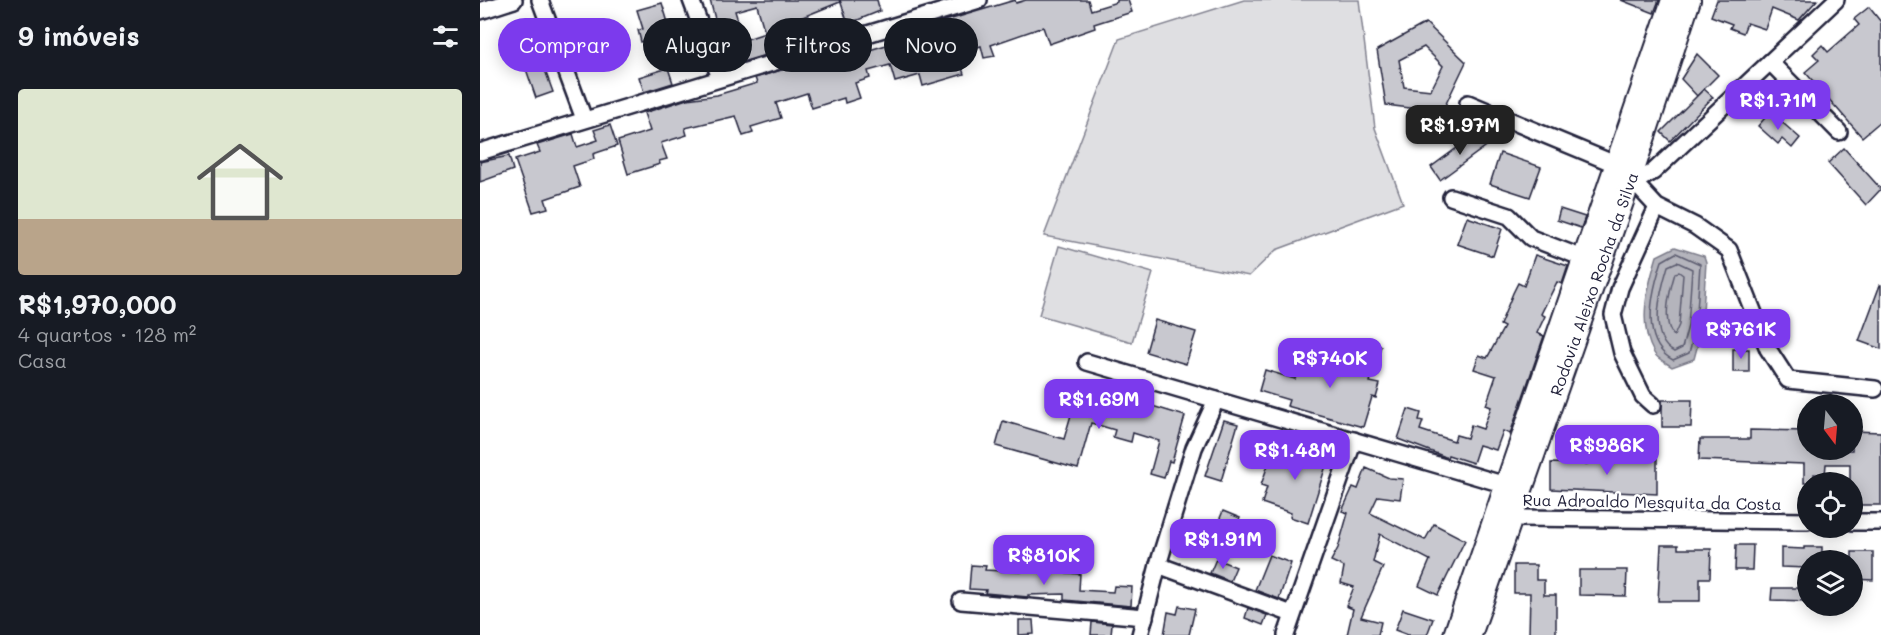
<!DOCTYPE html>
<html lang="pt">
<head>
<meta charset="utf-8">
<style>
  body { margin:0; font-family:Mali,sans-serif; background:#242831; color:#f1f3f6; height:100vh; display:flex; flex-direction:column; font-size:22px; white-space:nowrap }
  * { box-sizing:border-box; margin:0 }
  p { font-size:20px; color:#9ea1a6 }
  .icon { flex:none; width:33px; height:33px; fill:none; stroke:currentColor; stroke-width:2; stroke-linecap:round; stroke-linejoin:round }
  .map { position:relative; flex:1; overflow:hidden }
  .drawer { display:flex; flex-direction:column; background:#171b24; width:480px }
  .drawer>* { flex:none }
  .hud { position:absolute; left:18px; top:18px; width:570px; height:54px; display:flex; gap:12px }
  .needle { width:39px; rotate:164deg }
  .buttons { position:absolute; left:1317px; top:394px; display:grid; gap:12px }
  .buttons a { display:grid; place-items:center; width:66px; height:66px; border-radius:50%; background:#171b24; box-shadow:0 3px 15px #0003; font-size:30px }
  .price { position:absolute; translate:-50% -51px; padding:0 14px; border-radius:12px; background:#7c3aed; color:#fff; font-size:20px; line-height:39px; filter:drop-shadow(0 2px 3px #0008) }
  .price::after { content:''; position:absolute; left:50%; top:36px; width:18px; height:14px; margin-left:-9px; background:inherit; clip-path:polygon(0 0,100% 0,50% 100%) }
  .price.current { background:#222; color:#fff }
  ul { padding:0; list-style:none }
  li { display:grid; align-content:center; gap:12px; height:318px; padding:0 18px }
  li+li { border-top:2px solid #363941 }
  li span { display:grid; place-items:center; height:186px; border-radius:6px; color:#555 }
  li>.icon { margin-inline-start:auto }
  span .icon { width:108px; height:108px; fill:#fffc; stroke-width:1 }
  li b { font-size:26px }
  h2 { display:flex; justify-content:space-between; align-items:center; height:72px; padding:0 18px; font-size:26px }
  .pill { padding:0 21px; border-radius:27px; background:#171b24; box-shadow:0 3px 15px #0003; font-size:21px; line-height:54px }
  .pill.current { background:#7c3aed; color:#fff }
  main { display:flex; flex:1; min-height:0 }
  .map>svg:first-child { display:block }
  .green { fill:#dfdfe2; stroke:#80808e; stroke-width:1.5 }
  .water { fill:#b4b4bc; stroke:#7a7a88; stroke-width:1.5 }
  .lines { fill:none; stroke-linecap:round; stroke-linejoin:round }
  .shore { stroke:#5c5c6f; stroke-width:1.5 }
  .building { fill:#c8c8cf; stroke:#22223b; stroke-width:1.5; fill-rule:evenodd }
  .minor-casing { stroke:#22223b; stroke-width:20 }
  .major-casing { stroke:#22223b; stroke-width:24 }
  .minor { stroke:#fff; stroke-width:15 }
  .major { stroke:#fff; stroke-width:20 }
  .labels { text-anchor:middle; stroke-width:5; stroke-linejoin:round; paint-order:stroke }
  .street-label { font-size:16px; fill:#22223b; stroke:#fff }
</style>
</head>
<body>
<main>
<section class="drawer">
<h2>9 imóveis<svg class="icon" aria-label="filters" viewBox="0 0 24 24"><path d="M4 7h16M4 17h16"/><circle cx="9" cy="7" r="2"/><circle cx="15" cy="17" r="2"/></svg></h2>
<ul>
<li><span style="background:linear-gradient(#dfe7d0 70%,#b9a48a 0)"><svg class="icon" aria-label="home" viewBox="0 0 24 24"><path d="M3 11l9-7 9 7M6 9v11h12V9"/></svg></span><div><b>R$1,970,000</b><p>4 quartos · 128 m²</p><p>Casa</p></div></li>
</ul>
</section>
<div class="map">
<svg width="1401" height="635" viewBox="0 0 1401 635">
  <rect width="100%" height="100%" fill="#fff"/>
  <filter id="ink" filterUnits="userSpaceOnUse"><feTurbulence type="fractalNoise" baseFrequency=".0167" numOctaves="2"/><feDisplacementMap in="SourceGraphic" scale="12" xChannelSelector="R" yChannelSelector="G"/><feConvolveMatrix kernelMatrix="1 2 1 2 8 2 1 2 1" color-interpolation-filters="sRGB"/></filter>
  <g filter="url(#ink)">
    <g class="green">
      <polygon points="764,0 879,0 895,128 923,203 796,250 769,276 564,236 639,39"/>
      <polygon points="579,246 673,273 652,342 559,315"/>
    </g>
    <path class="water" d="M1195,247L1224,256L1226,262L1222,329L1214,359L1192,367C1187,363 1177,359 1174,353C1157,323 1168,286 1177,256Z"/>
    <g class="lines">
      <g class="shore">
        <path d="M1196,253L1220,264L1216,328L1209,353L1193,360C1159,342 1172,291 1182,261Z"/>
        <path d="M1197,262L1212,269L1208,326L1202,348L1194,352C1167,338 1181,289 1188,266Z"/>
        <path d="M1199,272L1203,275L1199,325L1194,336C1181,322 1190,290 1195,273Z"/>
      </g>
    </g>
    <g class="building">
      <path d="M230,0H359L360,2L308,23L313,38L297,42L299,51L252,65L244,37L240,38ZM277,5L285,33L264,40L255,11Z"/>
      <polygon points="360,0 397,0 400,11 368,24"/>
      <polygon points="535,0 536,3 546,0 608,0 611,10 637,2 637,0 648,0 652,12 614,24 615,28 569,44 563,27 511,45 515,56 504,58 501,46 477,53 484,74 443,86 440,75 415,82 410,65 388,71 390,78 375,83 380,98 365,103 364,98 332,108 327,93 296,103 301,118 271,127 273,133 263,136 256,116 205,128 207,135 181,143 187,159 179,161 180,164 148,174 138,141 170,131 164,113 207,99 237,95 277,83 275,78 347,56 364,52 366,57 413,43 412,39 440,31 445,27"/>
      <polygon points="1141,0 1179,0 1174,13"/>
      <polygon points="1237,0 1337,0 1319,20 1292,9 1285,29 1267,23 1263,33 1250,28 1252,24 1231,16"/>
      <polygon points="182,3 190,29 203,26 209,57 186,65 179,36 161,42 158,30 163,29 157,10"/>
      <polygon points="1389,7 1401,22 1401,121 1382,137 1325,72 1339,60 1333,54 1342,45 1348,52 1379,25 1374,19"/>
      <path d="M946,23L986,62L962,112L906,105L897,50ZM944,47L963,66L951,90L924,87L919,60Z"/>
      <polygon points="56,33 62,50 58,51 73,92 56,98 36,40"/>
      <polygon points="1217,54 1238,75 1217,96 1201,79"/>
      <polygon points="188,68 193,83 164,92 159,77"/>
      <polygon points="1224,89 1233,97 1190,141 1181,132"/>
      <polygon points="1290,112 1320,138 1312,148 1302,139 1298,144 1278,126"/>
      <polygon points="130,125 137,146 113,154 114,159 93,166 100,187 65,199 68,208 53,212 35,160 60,152 57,145 93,134 97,147 118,140 114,130"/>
      <polygon points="1000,131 1009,144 960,180 951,167"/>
      <polygon points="1364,148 1401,189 1386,205 1348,163"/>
      <polygon points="1020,153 1061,167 1050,197 1010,184"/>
      <polygon points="29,156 33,170 0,182 0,162"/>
      <polygon points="1080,209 1105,217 1101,228 1077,220"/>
      <polygon points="987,217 1022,229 1013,256 977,244"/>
      <polygon points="1055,255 1088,266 1082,284 1077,282 1061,314 1065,316 1057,333 1064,336 1030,434 1023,431 1016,450 999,445 993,463 968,455 967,458 963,456 918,439 928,409 941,413 939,420 943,421 940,430 974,441 976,435 987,438 991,425 1003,429 1011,407 1006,405 1016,376 994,369 999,355 1007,358 1024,327 1020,325 1033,293 1038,283 1044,286"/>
      <polygon points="1400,285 1401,285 1401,349 1379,341"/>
      <polygon points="675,320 716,332 706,364 666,352"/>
      <polygon points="885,342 901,346 890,382 900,384 896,398 892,397 883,427 807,406 809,400 779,391 785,370 815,379 819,367 845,374 848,365 876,373"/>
      <rect x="1253" y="349" width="16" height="23"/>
      <polygon points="600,384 705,416 692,462 689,461 684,478 670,474 679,441 653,433 651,442 633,437 635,430 611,423 598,469 516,446 523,421 584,439"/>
      <polygon points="1182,400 1212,400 1211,427 1182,427"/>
      <polygon points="744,420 758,424 741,481 725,476"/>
      <polygon points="1270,430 1328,431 1328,450 1372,450 1372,431 1401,432 1401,505 1377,505 1377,491 1372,491 1370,480 1370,464 1346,464 1345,475 1334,474 1334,483 1324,483 1324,464 1219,460 1220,439 1270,439"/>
      <polygon points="804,441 849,456 828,523 810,517 811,513 782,503 787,487 781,485 789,462 797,464"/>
      <polygon points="1107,458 1177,458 1177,494 1071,489 1071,463 1107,464"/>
      <polygon points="886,468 909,478 923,479 920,499 898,496 890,513 945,540 954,524 985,540 958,595 939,586 950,560 900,534 893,562 903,567 881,617 901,622 898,635 867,635 873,609 866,606 874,587 861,583 864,567 851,561 858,548 868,513 862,511 873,487 878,489"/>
      <polygon points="743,511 760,518 751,539 747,537 740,553 705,538 711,525 733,535"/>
      <polygon points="1181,545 1198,545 1198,549 1231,549 1230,578 1220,578 1220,601 1178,601"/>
      <polygon points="1256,545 1273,545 1272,570 1255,570"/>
      <polygon points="1324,547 1342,547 1342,561 1328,561 1328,568 1301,567 1301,548 1324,549"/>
      <polygon points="1372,552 1393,552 1393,580 1372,579"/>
      <polygon points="789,555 811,563 799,599 775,590"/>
      <polygon points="736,559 756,567 750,581 730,573"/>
      <polygon points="491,565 506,566 505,570 541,572 541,569 600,574 599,590 633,592 634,586 652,587 651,606 584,600 584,594 548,595 548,597 505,593 506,590 489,589"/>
      <polygon points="1034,565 1056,565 1056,580 1064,580 1064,595 1076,595 1076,635 1049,635 1050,593 1034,593"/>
      <polygon points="1099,570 1147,570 1146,596 1099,595"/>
      <polygon points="1292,588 1328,588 1328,601 1291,600"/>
      <polygon points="699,606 715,609 709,635 684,635 688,612 697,614"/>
      <polygon points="768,608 787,615 783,625 765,618"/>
      <polygon points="923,609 953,619 947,635 928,635 915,630"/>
      <polygon points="539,620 553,620 554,634 539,635"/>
      <polygon points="612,622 632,624 631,635 611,635"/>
    </g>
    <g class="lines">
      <defs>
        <g id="minor">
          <polyline points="60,0 104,119"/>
          <polyline points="211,0 240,78"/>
          <polyline points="0,11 34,0"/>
          <polyline points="1290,62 1359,132"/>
          <polyline points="988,103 1135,164"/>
          <polyline points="0,152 499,0"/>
          <polyline points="1143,178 1162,178 1173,172 1356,0"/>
          <polyline points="1151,179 1177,207 1215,226 1249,250 1288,349 1308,380 1395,389"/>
          <polyline points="971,197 1029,216 1051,238 1103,258"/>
          <polyline points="607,362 1036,488"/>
          <polyline points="1173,405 1163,396 1142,353 1133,315 1140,288 1177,207"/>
          <polyline points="1022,516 1032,518 1328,521"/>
          <polyline points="1372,522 1401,522"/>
          <polyline points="678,565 812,614"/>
          <polyline points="481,601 665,617"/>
          <polyline points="660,635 678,565 714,448 736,400"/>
          <polyline points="806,635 874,440"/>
        </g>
        <g id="major">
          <polyline points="974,635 1192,0"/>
          <path id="s1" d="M991,635L1151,179L1210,0"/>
        </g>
      </defs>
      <use href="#minor" class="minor-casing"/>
      <use href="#major" class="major-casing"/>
      <use href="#minor" class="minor"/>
      <use href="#major" class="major"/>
    </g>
  </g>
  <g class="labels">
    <g class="street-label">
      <text dy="6" stroke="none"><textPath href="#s1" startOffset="372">Rodovia Aleixo Rocha da Silva</textPath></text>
      <text transform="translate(1172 502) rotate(1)" y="6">Rua Adroaldo Mesquita da Costa</text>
    </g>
  </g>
</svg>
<div class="buttons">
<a><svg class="needle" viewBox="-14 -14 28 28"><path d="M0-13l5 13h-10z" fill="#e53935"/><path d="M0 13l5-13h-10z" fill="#9ea1a6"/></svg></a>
<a><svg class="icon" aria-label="locate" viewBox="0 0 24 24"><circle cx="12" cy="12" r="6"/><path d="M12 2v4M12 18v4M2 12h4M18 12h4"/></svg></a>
<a><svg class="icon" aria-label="layers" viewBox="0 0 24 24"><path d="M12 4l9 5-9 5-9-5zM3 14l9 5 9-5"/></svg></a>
</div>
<b class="price" style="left:1298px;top:131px">R$1.71M</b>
<b class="price current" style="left:980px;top:156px">R$1.97M</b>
<b class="price" style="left:1261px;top:360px">R$761K</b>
<b class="price" style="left:850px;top:389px">R$740K</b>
<b class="price" style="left:619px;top:430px">R$1.69M</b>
<b class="price" style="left:1127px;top:476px">R$986K</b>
<b class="price" style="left:815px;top:481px">R$1.48M</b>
<b class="price" style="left:743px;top:570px">R$1.91M</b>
<b class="price" style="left:564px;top:586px">R$810K</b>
<div class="hud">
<a class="pill current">Comprar</a>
<a class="pill">Alugar</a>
<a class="pill">Filtros</a>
<a class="pill">Novo</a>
</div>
</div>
</main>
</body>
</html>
